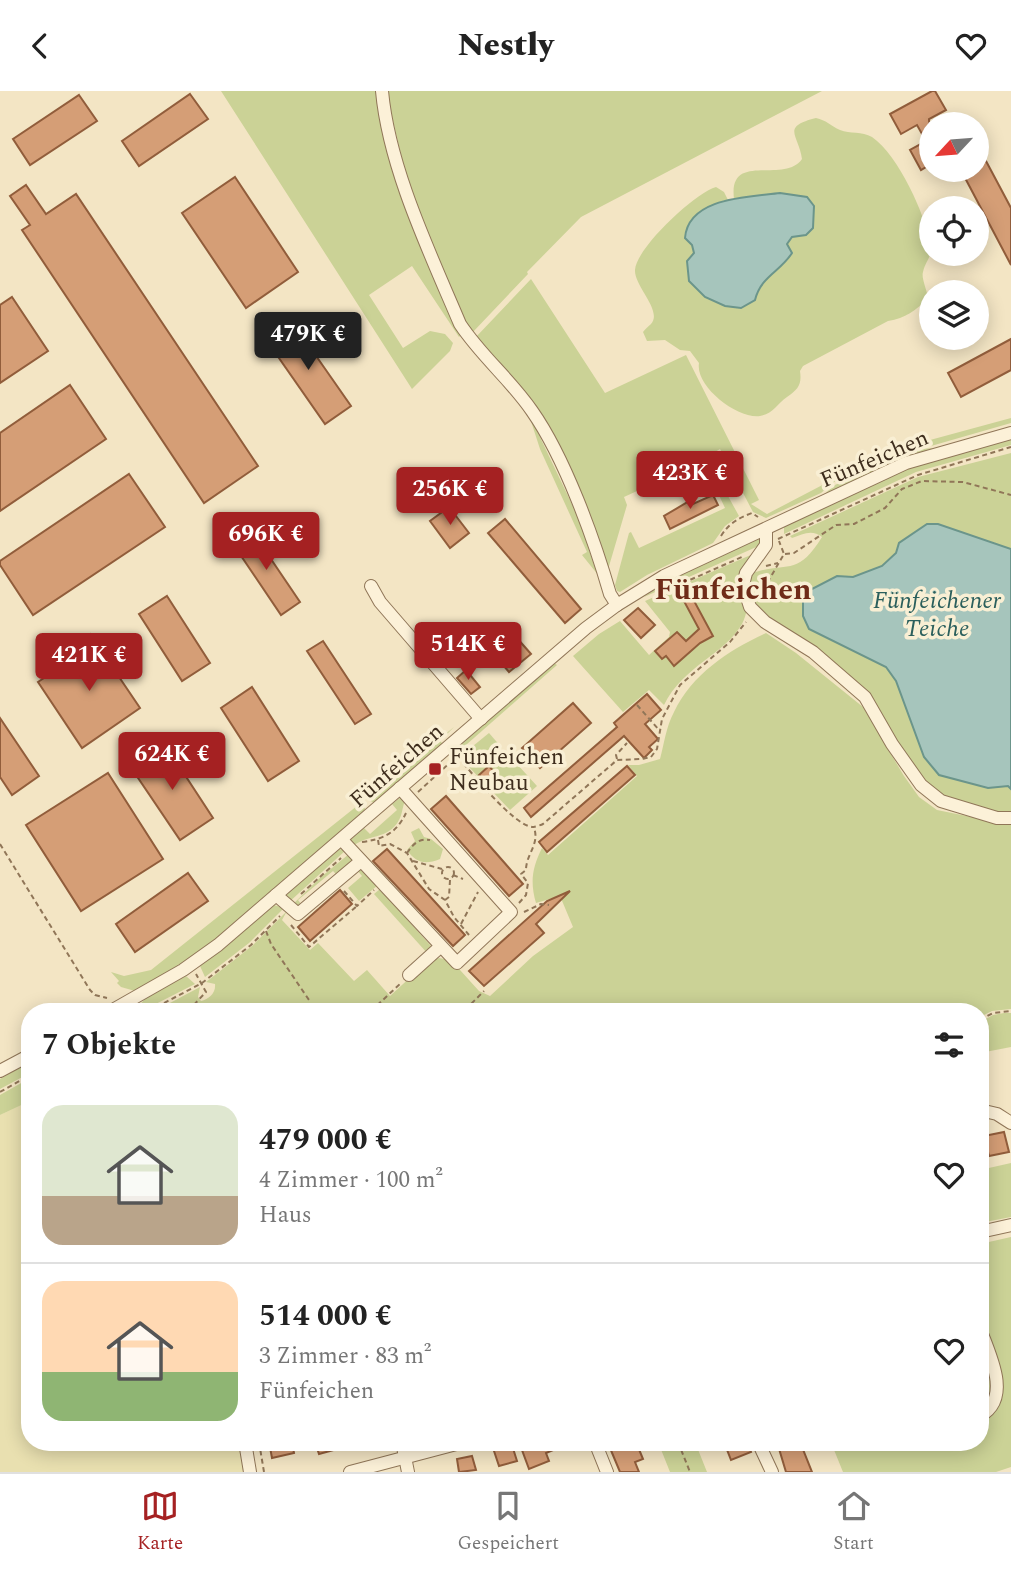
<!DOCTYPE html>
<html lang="de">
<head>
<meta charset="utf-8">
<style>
  body { margin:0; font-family:Spectral,serif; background:#f2f2f2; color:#222; height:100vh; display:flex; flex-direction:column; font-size:26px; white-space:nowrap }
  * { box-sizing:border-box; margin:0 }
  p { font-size:23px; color:#767676 }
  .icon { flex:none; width:38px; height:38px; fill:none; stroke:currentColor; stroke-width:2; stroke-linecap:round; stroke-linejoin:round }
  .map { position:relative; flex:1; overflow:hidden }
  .side { position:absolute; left:21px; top:912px; width:968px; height:448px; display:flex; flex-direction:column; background:#fff; border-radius:28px; box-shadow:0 4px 18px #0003 }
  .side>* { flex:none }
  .needle { width:46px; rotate:244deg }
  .tools { position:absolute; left:919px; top:21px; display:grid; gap:14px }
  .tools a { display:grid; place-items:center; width:70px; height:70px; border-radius:50%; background:#fff; box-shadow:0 4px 18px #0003; font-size:35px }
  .price { position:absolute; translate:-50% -60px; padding:0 16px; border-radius:7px; background:#a52122; color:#fff; font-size:23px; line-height:46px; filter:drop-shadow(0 2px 4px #0008) }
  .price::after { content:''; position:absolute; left:50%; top:42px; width:21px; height:16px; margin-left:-10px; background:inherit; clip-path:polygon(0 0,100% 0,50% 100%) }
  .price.current { background:#222; color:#fff }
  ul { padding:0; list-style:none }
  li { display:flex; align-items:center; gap:21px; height:175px; padding:0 21px }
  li+li { border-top:2px solid #e0e0e0 }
  li span { display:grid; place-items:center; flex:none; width:196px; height:140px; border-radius:21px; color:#555 }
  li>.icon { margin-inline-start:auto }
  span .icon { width:84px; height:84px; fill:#fffc; stroke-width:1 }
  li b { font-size:30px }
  h2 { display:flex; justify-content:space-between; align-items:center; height:84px; padding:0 21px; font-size:30px }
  header { display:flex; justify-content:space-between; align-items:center; height:91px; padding:0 21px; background:#fff; font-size:32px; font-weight:800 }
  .tabs { display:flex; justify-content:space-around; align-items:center; height:98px; border-top:2px solid #e0e0e0; background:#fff; font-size:19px; color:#767676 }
  .tabs a { display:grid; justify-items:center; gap:4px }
  .tabs .current { color:#a52122 }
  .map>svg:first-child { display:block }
  .farmland { fill:#e9e0b0 }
  .green { fill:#cbd296; fill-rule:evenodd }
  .water { fill:#a6c5bc; stroke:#6b958b; stroke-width:2 }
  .building { fill:#d59e76; stroke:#915d3b; stroke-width:2 }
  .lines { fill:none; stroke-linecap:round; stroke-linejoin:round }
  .minor-casing { stroke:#907658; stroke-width:14 }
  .path { stroke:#907658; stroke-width:2; stroke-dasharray:5 3.5; stroke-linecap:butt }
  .minor { stroke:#fcf1d8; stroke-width:12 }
  .poi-dot { fill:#a52122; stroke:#f9efd4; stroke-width:2.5 }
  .labels { text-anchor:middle; stroke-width:7; stroke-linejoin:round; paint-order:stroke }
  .street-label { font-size:23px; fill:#3e2d1d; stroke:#f9efd4 }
  .poi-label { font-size:23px; fill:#3e2d1d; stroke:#f9efd4; text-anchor:start }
  .water-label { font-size:24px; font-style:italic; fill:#2b5f5c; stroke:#f9efd4 }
  .district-label { font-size:30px; font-weight:bold; fill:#6f2b18; stroke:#f9efd4 }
</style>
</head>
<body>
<header><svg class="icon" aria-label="back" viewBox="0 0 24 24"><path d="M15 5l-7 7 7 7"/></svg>Nestly<svg class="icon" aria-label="heart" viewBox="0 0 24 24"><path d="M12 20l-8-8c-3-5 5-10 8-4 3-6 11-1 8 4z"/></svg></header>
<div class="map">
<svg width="1011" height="1381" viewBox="0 0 1011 1381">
  <rect width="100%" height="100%" fill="#f3e5c4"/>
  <polygon class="farmland" points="30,1010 30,1351 239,1351 245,1381 0,1381 0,1024"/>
  <g class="green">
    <polygon points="221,0 379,0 462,243 459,246 412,175 369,204 403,257 430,240 445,243 453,252 450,260 412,298"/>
    <polygon points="386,0 822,0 581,126 527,181 528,183 472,242 469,241 409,98"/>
    <path d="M816,27C826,29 831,35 840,39C850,43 862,40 872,46C899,65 925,123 931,155C932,166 925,171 923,181C921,187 927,199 928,207C915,220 906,227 888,230L803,275L800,280C802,294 798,298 787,306C777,313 773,323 760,325C737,328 695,295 699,272L690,260L680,259L665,249L647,250L643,241C645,238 648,236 651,233C663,220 634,195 635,179C636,157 695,102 716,96L724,101L728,109L734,108C728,59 784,94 802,68C799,44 780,36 816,27ZM812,138L806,144L792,146L758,197L705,156Z"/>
    <polygon points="531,188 605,302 686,264 759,409 751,413 767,423 832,389 919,352 1011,327 1011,332 931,355 910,357 834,391 821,402 766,427 753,421 720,358 715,361 718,367 706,387 702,378 696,380 695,378 652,396 650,394 624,406 627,414 607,482 550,339 475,247"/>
    <polygon points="528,321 579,428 594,474 603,490 582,464 587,461 540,358"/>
    <polygon points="1011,347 1011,354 916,381 784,443 784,436 907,378"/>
    <polygon points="933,357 822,405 835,394 910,359"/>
    <path d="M1011,362V458L996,463L866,550L1011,694V722L998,721L942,705L923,691L868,602L768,529L748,504L750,483C787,469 796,488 822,446C812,438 803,443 792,447L790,445L918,386Z"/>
    <polygon points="717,400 728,405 739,425 725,435 713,452 647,484 620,501 617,500 615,494 629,442 631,441 639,457 725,417"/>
    <polygon points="757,446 761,448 763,453 644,506 665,491"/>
    <path d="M753,463C751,483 751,516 742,533C724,564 683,575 664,614L649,599L623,621L573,565L599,543L620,530L649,564L669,546L670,541L645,510Z"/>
    <path d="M766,542L796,562L863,616L904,685L919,706L937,719L1011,734V918L992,920L980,926V920H155L200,896L198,906L201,910C209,908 216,902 215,893L206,891L252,855L287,820L282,829L310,859L318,852L354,890L367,879L390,905L428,870L439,867L451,869L479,900L490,905L533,865L573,836L560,805L536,812C530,791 532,777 542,757L548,764L637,685L628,674H639L660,668C664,653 666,636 674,621C692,583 729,559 766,542Z"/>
    <polygon points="554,572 557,574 458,661 457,657"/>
    <polygon points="454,636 440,650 443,653 374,712 366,707"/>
    <polygon points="489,642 502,657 483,665 462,664"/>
    <polygon points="506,661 537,695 510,719 468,675 484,673"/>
    <path d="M400,707L406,708C402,715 403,722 399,729C389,749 366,743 352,756L350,749L364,737L370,743L397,719L392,713Z"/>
    <polygon points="362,711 365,718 363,723 215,849 179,875 135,900 121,896 117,892 119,890 111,881 124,885 151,879"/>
    <path d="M419,737L424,746L431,748L443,758L440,768C425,774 416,772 407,759L415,750L411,741Z"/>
    <polygon points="339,758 346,759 287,813 283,806"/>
    <polygon points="349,763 352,769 350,776 339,786 333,780 298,809 301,813 296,816 291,815 321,786"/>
    <polygon points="362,777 378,794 359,810 348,797 362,785 357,779"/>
    <polygon points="380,798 431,855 428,863 374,803"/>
    <polygon points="274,814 284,817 249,852 205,886 200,875 222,859"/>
    <path d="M186,885L195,893L142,920H137C142,903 171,893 186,885Z"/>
    <polygon points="1004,922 1011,922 1011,956 980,962 980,931 993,924"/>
    <polygon points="30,971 30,982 0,998 0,988"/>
    <polygon points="30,987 30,1010 0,1024 0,1004"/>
    <polygon points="1011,1072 1011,1126 980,1132 980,1079"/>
    <path d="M1011,1146V1376L996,1381H843L832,1354L840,1351H980V1330C1011,1309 985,1260 980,1223C977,1201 980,1175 980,1153Z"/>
    <polygon points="980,1250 998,1300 980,1320"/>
    <polygon points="658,1351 695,1351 707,1381 670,1381"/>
  </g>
  <g class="water">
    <path d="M780,102L807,106L814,115L813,137L806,144L792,146L787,153L792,162C780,181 761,185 755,209L741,217L725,215L705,206L689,190L687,170L694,162L692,154L685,147C688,106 749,106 780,102Z"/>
    <polygon points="927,433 938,433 1011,458 1011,698 1008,695 988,697 939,684 924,666 896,590 886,576 809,538 803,525 803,511 810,499 837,485 853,486 882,475 896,462 899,452"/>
  </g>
  <g class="building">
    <polygon points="932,0 935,0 946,19 929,28 931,73 921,79 910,59 926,50 917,34 901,43 890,23"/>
    <polygon points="190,3 208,28 139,75 122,50"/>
    <polygon points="79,4 97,30 30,74 13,48"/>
    <polygon points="986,70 1011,117 1011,174 963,83 976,79 976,76"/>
    <polygon points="235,86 298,181 246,217 182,122"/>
    <polygon points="26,94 46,123 76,103 258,375 204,412 22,139 30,134 10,105"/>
    <polygon points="12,206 48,260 0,292 0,214"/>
    <polygon points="291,229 351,315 325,333 265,247"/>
    <polygon points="1011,248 1011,279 961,306 948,282"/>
    <polygon points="70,294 106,348 0,420 0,342"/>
    <polygon points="695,378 700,389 688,395 683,383"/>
    <polygon points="129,383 165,436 33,524 0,474 0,470"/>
    <polygon points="713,404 718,414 670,438 664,425 691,409 693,413"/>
    <polygon points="449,416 469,442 450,457 430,430"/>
    <polygon points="505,428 581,518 565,532 488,442"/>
    <polygon points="250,437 300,511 281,524 231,450"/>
    <polygon points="686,495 713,545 700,552 674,575 666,565 662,568 655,560 677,541 686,550 699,538 678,499"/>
    <polygon points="167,505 210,572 182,590 139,523"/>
    <polygon points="638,517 655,534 641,547 624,529"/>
    <polygon points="509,538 531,563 509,581 488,556"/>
    <polygon points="90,543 140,617 82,657 38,591 77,565 70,556"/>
    <polygon points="323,550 371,623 355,633 307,560"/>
    <polygon points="466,579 480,596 471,603 457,587"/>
    <polygon points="252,596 299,670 268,690 221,617"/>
    <polygon points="647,603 661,619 645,633 658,648 649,656 652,659 644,667 624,645 531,726 524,717 617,636 614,632"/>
    <polygon points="573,612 591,632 540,677 522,657"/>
    <polygon points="0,627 39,685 12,704 0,686"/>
    <polygon points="164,652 213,727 180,749 130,675"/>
    <polygon points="489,675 501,689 491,698 479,684"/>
    <polygon points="627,675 635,684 547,761 539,751"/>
    <polygon points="108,682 163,768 81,820 26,734"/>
    <polygon points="446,705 523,793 509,805 431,718"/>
    <polygon points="387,758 465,844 453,855 373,770"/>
    <polygon points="188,782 208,810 135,861 116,833"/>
    <polygon points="340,799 352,813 310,850 298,836"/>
    <polygon points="570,800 536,833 544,842 484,895 469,880 547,810"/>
    <polygon points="1004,1041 1009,1061 989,1065 984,1045"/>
    <polygon points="269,1351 292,1351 294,1362 272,1367"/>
    <polygon points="315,1351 352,1351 352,1354 319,1363"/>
    <polygon points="511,1351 517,1370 499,1375 493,1357"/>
    <polygon points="544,1351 572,1351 546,1362 549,1370 529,1378 522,1359"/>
    <polygon points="620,1351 636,1351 643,1368 635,1371 639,1381 620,1381 610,1357 621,1353"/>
    <polygon points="724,1351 747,1351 751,1361 731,1369"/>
    <polygon points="777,1351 800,1351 812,1381 786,1381"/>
    <polygon points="472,1365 476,1379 459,1381 457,1368"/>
  </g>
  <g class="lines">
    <defs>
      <g id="minor">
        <path d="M382,0C389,77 430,162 460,233C481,265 511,289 532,320C565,367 594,448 610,503L617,514"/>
        <polyline points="766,438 766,454 746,482 743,494 750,516 765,531 813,561 865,606 892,653 921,694 941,710 997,727 1011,727"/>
        <polyline points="371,495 380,511 481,628"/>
        <polyline points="342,749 457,872 511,821 400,697"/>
        <polyline points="276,804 298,823 361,770"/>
        <polyline points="409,884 440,856"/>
        <polyline points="111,920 183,879 218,854 586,537 617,514 664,485 906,372 1011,342"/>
        <polyline points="0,980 30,964"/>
        <polyline points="980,1019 997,1023 1011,1032"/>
        <polyline points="980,1141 1011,1134"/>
        <path d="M980,1238C992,1268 1011,1308 980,1325"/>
        <polyline points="245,1351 250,1381"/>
        <polyline points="402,1351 408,1381"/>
        <polyline points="595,1351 607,1381"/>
        <polyline points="758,1351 772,1381"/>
        <polyline points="350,1381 464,1351"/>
      </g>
    </defs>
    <use href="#minor" class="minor-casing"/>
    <g class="path">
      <path d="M721,445C729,432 739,427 752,422L758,426"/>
      <polyline points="778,448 918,384 1011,356"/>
      <polyline points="785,463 794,462 836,434 854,433 885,417 902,398 922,390 963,391 1011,404"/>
      <polyline points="766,475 778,472"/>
      <polyline points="667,499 742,466"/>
      <polyline points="759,506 784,463 779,450"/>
      <polyline points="637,614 660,640"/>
      <path d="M458,666C472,682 512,733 532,736C535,736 541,734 543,733L617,669L642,668L651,666L657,658L662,628L680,594L730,551L746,531"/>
      <polyline points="617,668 616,664 627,652"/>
      <polyline points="418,701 455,667"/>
      <polyline points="378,749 379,755 390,753 407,762 429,798 445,809 454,826 469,844"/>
      <path d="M362,751C383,748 396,743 406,722"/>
      <polyline points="0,753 90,899 95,904 107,907"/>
      <path d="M407,762C413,753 419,747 430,749"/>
      <polyline points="413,770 442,778"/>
      <circle cx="448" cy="782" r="6"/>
      <polyline points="453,784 463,788"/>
      <polyline points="344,800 357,815 374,799"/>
      <polyline points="301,803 341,767"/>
      <polyline points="445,809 449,806 450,789"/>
      <path d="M519,812L526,804L528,792L521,783L526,779C526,763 540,753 534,737"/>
      <polyline points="524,821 541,813 549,814"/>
      <polyline points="461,833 478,801"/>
      <polyline points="291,834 309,856 357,815"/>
      <polyline points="266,840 271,853 309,909"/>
      <polyline points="149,920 202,892 251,854 280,825"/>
      <polyline points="188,920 206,901 196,883"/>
      <polyline points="371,920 401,892"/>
      <polyline points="467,920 471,913 484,900"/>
      <polyline points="980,929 993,922 1011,920"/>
      <polyline points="0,1001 30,984"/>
      <polyline points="259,1351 264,1381"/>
      <polyline points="678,1351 690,1381"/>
    </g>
    <use href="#minor" class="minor"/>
  </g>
  <rect class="poi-dot" x="428" y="671" width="14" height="14" rx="3.5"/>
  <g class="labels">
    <g class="street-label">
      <text transform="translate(874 367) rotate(-23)" y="8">Fünfeichen</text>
      <text transform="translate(396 674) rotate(-41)" y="8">Fünfeichen</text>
    </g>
    <g class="poi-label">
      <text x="449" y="673">Fünfeichen<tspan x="449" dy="26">Neubau</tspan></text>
    </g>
    <g class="water-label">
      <text x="937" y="517">Fünfeichener<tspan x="937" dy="28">Teiche</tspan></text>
    </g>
    <g class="district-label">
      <text x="733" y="508">Fünfeichen</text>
    </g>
  </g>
</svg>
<div class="tools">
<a><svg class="needle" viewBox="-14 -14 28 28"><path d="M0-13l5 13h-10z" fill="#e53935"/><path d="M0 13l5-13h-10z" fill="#767676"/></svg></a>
<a><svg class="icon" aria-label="locate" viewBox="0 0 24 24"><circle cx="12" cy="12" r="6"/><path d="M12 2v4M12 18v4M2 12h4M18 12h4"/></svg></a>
<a><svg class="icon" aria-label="layers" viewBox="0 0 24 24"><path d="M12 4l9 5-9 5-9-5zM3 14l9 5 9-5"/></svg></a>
</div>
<b class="price current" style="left:308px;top:281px">479K €</b>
<b class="price" style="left:690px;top:420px">423K €</b>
<b class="price" style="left:450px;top:436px">256K €</b>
<b class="price" style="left:266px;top:481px">696K €</b>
<b class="price" style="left:468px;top:591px">514K €</b>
<b class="price" style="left:89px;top:602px">421K €</b>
<b class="price" style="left:172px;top:701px">624K €</b>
<section class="side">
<h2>7 Objekte<svg class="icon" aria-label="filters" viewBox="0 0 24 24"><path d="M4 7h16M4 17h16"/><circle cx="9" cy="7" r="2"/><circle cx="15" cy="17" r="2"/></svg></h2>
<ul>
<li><span style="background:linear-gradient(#dfe7d0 65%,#b9a48a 0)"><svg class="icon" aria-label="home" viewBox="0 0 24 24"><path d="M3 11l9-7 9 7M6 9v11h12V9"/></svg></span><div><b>479 000 €</b><p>4 Zimmer · 100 m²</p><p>Haus</p></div><svg class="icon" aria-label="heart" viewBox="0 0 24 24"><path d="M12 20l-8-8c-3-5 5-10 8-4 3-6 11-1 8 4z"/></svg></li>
<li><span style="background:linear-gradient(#ffd9b3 65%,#8fb573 0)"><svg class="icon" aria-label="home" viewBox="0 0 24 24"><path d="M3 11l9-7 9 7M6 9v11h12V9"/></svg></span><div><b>514 000 €</b><p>3 Zimmer · 83 m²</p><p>Fünfeichen</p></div><svg class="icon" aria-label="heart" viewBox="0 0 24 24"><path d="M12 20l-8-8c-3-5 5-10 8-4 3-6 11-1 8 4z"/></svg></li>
</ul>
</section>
</div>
<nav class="tabs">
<a class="current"><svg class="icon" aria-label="map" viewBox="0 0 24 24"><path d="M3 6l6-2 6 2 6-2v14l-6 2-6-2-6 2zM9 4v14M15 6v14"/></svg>Karte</a>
<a><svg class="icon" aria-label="saved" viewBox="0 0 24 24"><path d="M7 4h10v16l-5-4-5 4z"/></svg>Gespeichert</a>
<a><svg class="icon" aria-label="home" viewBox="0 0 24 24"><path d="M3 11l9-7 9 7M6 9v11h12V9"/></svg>Start</a>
</nav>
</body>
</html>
